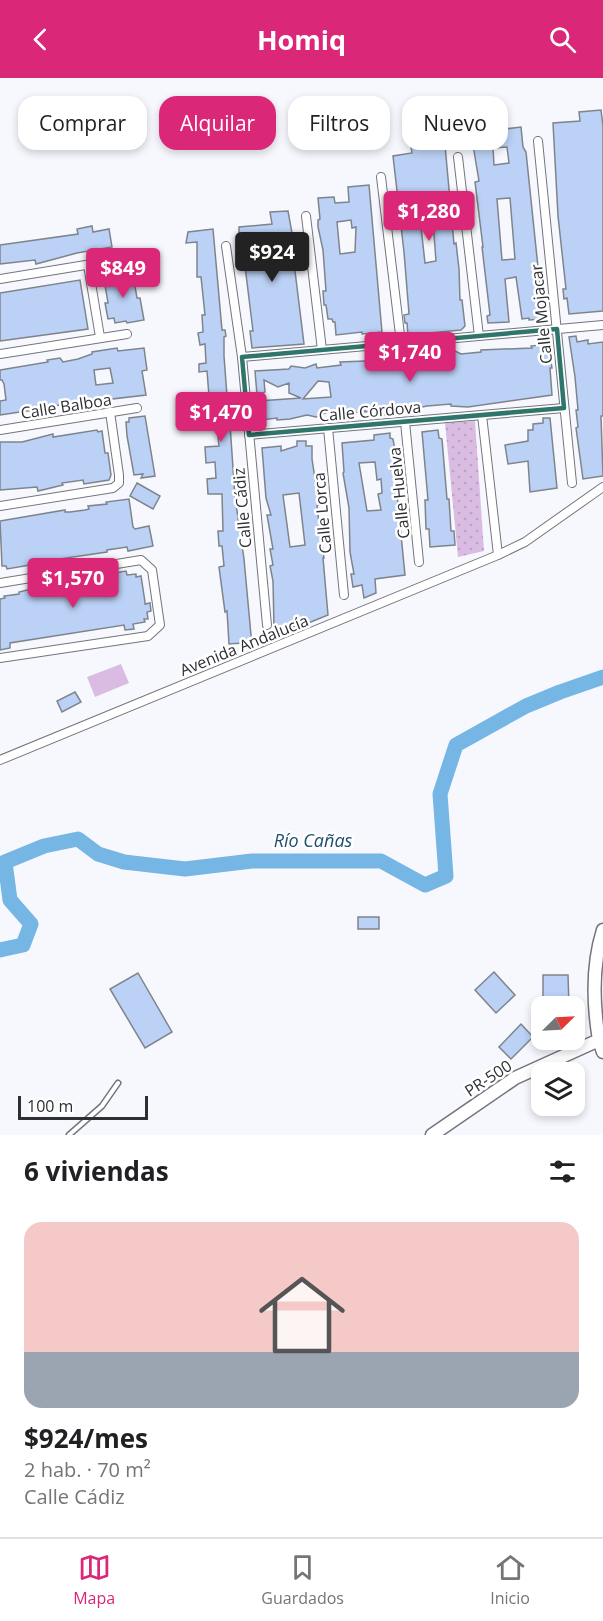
<!DOCTYPE html>
<html lang="es">
<head>
<meta charset="utf-8">
<style>
  body { margin:0; font-family:"Open Sans",sans-serif; background:#f6f6f6; color:#202124; height:100vh; display:flex; flex-direction:column; font-size:22px; white-space:nowrap }
  * { box-sizing:border-box; margin:0 }
  p { font-size:20px; color:#757577 }
  .icon { flex:none; width:33px; height:33px; fill:none; stroke:currentColor; stroke-width:2; stroke-linecap:round; stroke-linejoin:round }
  .map { position:relative; height:1057px; overflow:hidden }
  .side { display:flex; flex-direction:column; background:#fff; flex:1 }
  .side>* { flex:none }
  .top-card { position:absolute; left:18px; top:18px; width:567px; height:54px; display:flex; gap:12px }
  .needle { width:39px; rotate:66deg }
  .fabs { position:absolute; left:531px; top:918px; display:grid; gap:12px }
  .fabs a { display:grid; place-items:center; width:54px; height:54px; border-radius:12px; background:#fff; box-shadow:0 3px 9px #0003; font-size:30px }
  .scale { position:absolute; left:18px; bottom:15px; width:130px; box-sizing:border-box; padding-left:6px; border:3px solid #2e2f33; border-top:0; font-size:16px; line-height:21px; white-space:nowrap; color:#2e2f33; -webkit-text-stroke:4px #fff; paint-order:stroke }
  .price { position:absolute; translate:-50% -51px; padding:0 14px; border-radius:6px; background:#db2777; color:#fff; font-size:20px; line-height:39px; filter:drop-shadow(0 2px 3px #0008) }
  .price::after { content:''; position:absolute; left:50%; top:36px; width:18px; height:14px; margin-left:-9px; background:inherit; clip-path:polygon(0 0,100% 0,50% 100%) }
  .price.active { background:#222; color:#fff }
  ul { padding:0; list-style:none }
  li { display:grid; align-content:center; gap:12px; height:318px; padding:0 24px }
  li+li { border-top:2px solid #e0e0e0 }
  li span { display:grid; place-items:center; height:186px; border-radius:18px; color:#555 }
  li>.icon { margin-inline-start:auto }
  span .icon { width:108px; height:108px; fill:#fffc; stroke-width:1 }
  li b { font-size:26px }
  h2 { display:flex; justify-content:space-between; align-items:center; height:72px; padding:0 24px; font-size:26px }
  .pill { padding:0 21px; border-radius:18px; background:#fff; box-shadow:0 3px 9px #0003; font-size:21px; line-height:54px }
  .pill.active { background:#db2777; color:#fff }
  header { display:flex; justify-content:space-between; align-items:center; height:78px; padding:0 24px; background:#db2777; color:#fff; font-size:27px; font-weight:700 }
  .tabs { display:flex; justify-content:space-around; align-items:center; height:84px; border-top:2px solid #e0e0e0; background:#fff; font-size:16px; color:#757577 }
  .tabs a { display:grid; justify-items:center; gap:3px }
  .tabs .active { color:#db2777 }
  .map>svg:first-child { display:block }
  .grass { fill:#dabce3 }
  .park { fill:url(#park-dots) }
  .lines { fill:none; stroke-linecap:round; stroke-linejoin:round }
  .river { stroke:#76b6e5; stroke-width:15 }
  .building { fill:#bbd1f5; stroke:#7f848c; stroke-width:1.5; fill-rule:evenodd }
  .service-casing { stroke:#73747d; stroke-width:7 }
  .minor-casing { stroke:#73747d; stroke-width:10 }
  .primary-casing { stroke:#73747d; stroke-width:15 }
  .trunk-casing { stroke:#73747d; stroke-width:15 }
  .service { stroke:#fff; stroke-width:4 }
  .minor { stroke:#fff; stroke-width:8 }
  .primary { stroke:#fff; stroke-width:12 }
  .trunk { stroke:#fff; stroke-width:12 }
  .marked { fill:none; stroke:#2f756b; stroke-width:4.5; stroke-linejoin:round }
  .labels { text-anchor:middle; stroke-width:5; stroke-linejoin:round; paint-order:stroke }
  .street-label { font-size:16px; fill:#2e2f33; stroke:#fff }
  .water-label { font-size:18px; font-style:italic; fill:#1e4e6e; stroke:#fff }
</style>
</head>
<body>
<header><svg class="icon" aria-label="back" viewBox="0 0 24 24"><path d="M15 5l-7 7 7 7"/></svg>Homiq<svg class="icon" aria-label="search" viewBox="0 0 24 24"><circle cx="10" cy="10" r="6"/><path d="M15 15l6 6"/></svg></header>
<div class="map">
<svg width="603" height="1057" viewBox="0 0 603 1057">
  <defs>
    <pattern id="park-dots" width="8" height="8" patternUnits="userSpaceOnUse" patternTransform="scale(1.5)"><rect width="8" height="8" fill="#dabce3"/><path d="M2 2h.1M6 6h.1" fill="none" stroke="#bba2c3" stroke-width="1.8" stroke-linecap="round"/></pattern>
  </defs>
  <rect width="100%" height="100%" fill="#f7f8fe"/>
  <polygon class="grass" points="121,586 129,605 95,619 87,599"/>
  <polygon class="park" points="475,343 484,473 458,479 445,345"/>
  <g class="lines">
    <polyline class="river" points="0,872 23,867 31,846 10,822 5,784 44,768 78,761 98,776 124,784 185,791 252,783 381,783 425,807 446,798 440,716 456,667 526,628 560,614 603,599"/>
  </g>
  <g class="building">
    <polygon points="601,32 603,48 603,233 569,236 567,220 564,221 563,211 566,211 558,138 553,45 580,43 579,34"/>
    <path d="M521,49L523,69L526,74L543,237H541V241L529,242V240L522,241L516,199L505,201L509,244L488,245L487,238L490,237L482,169H483L475,104L479,103L472,61L489,59L490,63L504,61L505,51ZM507,69L509,85L494,87L493,70ZM510,120L515,181L502,182L497,121Z"/>
    <path d="M419,67L420,69L445,67L454,166L456,165L459,191L460,222H462L465,248L461,252L408,257L407,245H405L404,237L409,236L404,174L393,78L412,75L411,69ZM432,130L436,183L425,185L419,131Z"/>
    <path d="M369,107L382,254L362,256V254L336,257L335,244H333L332,241H328L326,227H324L323,213H326L323,172L318,149V142L320,141L318,120L334,119L335,125L349,124L348,109ZM351,142L352,150L356,149L355,174L340,176L337,144Z"/>
    <path d="M288,133L294,166L295,193L304,266L252,270L250,253H253L244,180L243,158H239V149L272,146L270,134ZM273,159L275,178L260,179V160Z"/>
    <polygon points="92,148 93,154 109,151 112,169 77,175 36,186 35,182 0,186 0,167 78,156 77,151"/>
    <polygon points="213,151 222,252 225,252 226,258 224,259 224,278 227,318 230,318 229,332 235,419 244,481 252,568 242,569 242,565 229,566 227,533 225,534 219,489 224,488 222,468 219,468 218,453 223,453 222,416 208,416 207,401 216,400 215,384 206,385 205,369 219,368 217,350 213,350 212,333 193,334 193,319 209,318 207,293 199,294 199,286 206,285 205,266 200,267 198,255 203,254 202,237 205,237 201,199 197,199 197,164 186,165 188,154"/>
    <polygon points="127,194 128,197 133,197 137,220 140,220 144,242 127,245 126,243 115,245 114,240 108,241 105,225 108,225 104,201 108,200 107,197"/>
    <polygon points="80,202 88,251 0,263 0,215"/>
    <polygon points="576,258 577,264 588,262 588,266 603,264 603,338 601,338 603,398 583,401 576,350 578,349 576,332 578,332 575,299 569,259"/>
    <path d="M548,266L552,290H550L552,317L468,329L451,328V326L427,328L406,332V334L395,336L380,337L379,332L365,334V333L331,339L330,333L316,339L307,337L290,341L277,342V340L261,342L258,323L301,320L289,315V305L278,309L264,302L265,314L257,317L255,293L289,291L291,288L305,290L316,286L317,290L341,287L340,284L391,282V279L426,277V275L435,274L455,273L461,276L481,274V272L532,270L531,268ZM318,303L329,304L331,319L303,321Z"/>
    <path d="M117,270L118,273L144,270L147,292L142,293L146,317L53,328V329L0,337V323L6,322L4,306L2,302H0V292L48,284L47,282L60,280L63,284L78,281L92,276V274ZM110,290L113,305L96,307L94,292Z"/>
    <polygon points="145,338 155,398 141,400 143,396 134,397 127,358 126,344 129,344 129,340"/>
    <polygon points="543,340 550,340 557,410 530,414 528,383 508,386 505,367 528,363 528,352 533,352 533,346 543,345"/>
    <polygon points="97,352 98,354 102,353 105,375 108,375 111,397 109,402 84,406 83,402 62,405 63,407 38,413 37,409 0,412 0,364 22,364 53,356 53,359"/>
    <polygon points="438,352 439,360 442,361 447,421 449,421 451,453 454,453 455,467 430,469 429,451 426,451 425,422 428,422 422,354"/>
    <path d="M390,355V360L393,361L396,378V405L405,497L375,501L376,515L364,520L362,507L353,509L351,496H354L350,474L349,430L343,395L344,394L342,365L374,362V357ZM375,384L377,402L381,401L382,415L378,416L381,432L367,433L359,385Z"/>
    <path d="M297,363H306V368H312V381L319,427L317,428L319,445L324,480H323L328,537L301,548L274,550L273,503L270,488L273,487L270,471H273L267,437H271L266,420L262,370L281,368V373L297,368ZM299,415L305,467L290,469L283,417Z"/>
    <polygon points="137,405 160,418 153,431 130,418"/>
    <polygon points="129,421 133,449 135,451 149,448 153,468 128,473 127,469 107,472 107,474 59,481 60,485 48,487 48,484 7,491 6,488 2,488 0,443 65,432 65,434 70,434 85,432 89,431 88,428 107,426 106,424"/>
    <polygon points="126,493 127,497 136,496 136,499 141,498 145,524 145,526 150,525 151,533 147,534 148,541 144,541 145,544 133,546 134,551 125,552 124,547 10,565 10,570 0,572 0,521 5,520 4,518 19,516 19,514 35,510 98,505 97,501 115,498 114,495"/>
    <polygon points="75,614 81,624 62,634 57,623"/>
    <rect x="358" y="839" width="21" height="12"/>
    <polygon points="494,894 515,917 496,935 475,912"/>
    <polygon points="138,895 172,954 145,970 110,911"/>
    <polygon points="543,897 568,897 569,928 543,928"/>
    <polygon points="521,946 533,959 511,981 499,969"/>
  </g>
  <g class="lines">
    <defs>
      <polyline id="service" points="69,1057 102,1028 118,1005"/>
      <g id="minor">
        <polyline points="538,63 572,405"/>
        <polyline points="458,79 479,258"/>
        <polyline points="381,99 401,265"/>
        <polyline points="306,138 322,272"/>
        <polyline points="226,168 242,279 267,547"/>
        <polyline points="88,187 100,259"/>
        <polyline points="0,201 116,182"/>
        <polyline points="0,276 127,256"/>
        <polyline points="242,279 603,247"/>
        <polyline points="482,337 498,477"/>
        <polyline points="405,344 419,484"/>
        <polyline points="328,350 344,517"/>
        <polyline points="0,352 137,330"/>
        <polyline points="249,357 564,330"/>
        <polyline points="0,428 113,410 119,405 119,397 110,334"/>
        <polyline points="0,505 141,482 152,492 160,547 148,558 0,580"/>
        <polyline points="0,682 498,477 525,464 603,409"/>
      </g>
      <polyline id="primary" points="599,962 603,974"/>
      <path id="trunk" d="M432,1057L515,1000L599,962C593,926 592,887 603,852"/>
    </defs>
    <use href="#service" class="service-casing"/>
    <use href="#minor" class="minor-casing"/>
    <use href="#primary" class="primary-casing"/>
    <use href="#trunk" class="trunk-casing"/>
    <use href="#service" class="service"/>
    <use href="#minor" class="minor"/>
    <use href="#primary" class="primary"/>
    <use href="#trunk" class="trunk"/>
  </g>
  <path class="marked" d="M557,251L564,330L249,357L242,279Z"/>
  <g class="labels">
    <g class="street-label">
      <text transform="translate(541 236) rotate(-96)" y="6">Calle Mojacar</text>
      <text transform="translate(66 328) rotate(-9)" y="6">Calle Balboa</text>
      <text transform="translate(370 333) rotate(-5)" y="6">Calle Córdova</text>
      <text transform="translate(399 415) rotate(-96)" y="6">Calle Huelva</text>
      <text transform="translate(242 430) rotate(-95)" y="6">Calle Cádiz</text>
      <text transform="translate(322 435) rotate(-95)" y="6">Calle Lorca</text>
      <text transform="translate(244 567) rotate(-22)" y="6">Avenida Andalucía</text>
      <text transform="translate(488 1000) rotate(-33)" y="6">PR-500</text>
    </g>
    <g class="water-label">
      <text x="313" y="769">Río Cañas</text>
    </g>
  </g>
</svg>
<div class="fabs">
<a><svg class="needle" viewBox="-14 -14 28 28"><path d="M0-13l5 13h-10z" fill="#e53935"/><path d="M0 13l5-13h-10z" fill="#757577"/></svg></a>
<a><svg class="icon" aria-label="layers" viewBox="0 0 24 24"><path d="M12 4l9 5-9 5-9-5zM3 14l9 5 9-5"/></svg></a>
</div>
<div class="scale">100 m</div>
<b class="price" style="left:429px;top:164px">$1,280</b>
<b class="price active" style="left:272px;top:205px">$924</b>
<b class="price" style="left:123px;top:221px">$849</b>
<b class="price" style="left:410px;top:305px">$1,740</b>
<b class="price" style="left:221px;top:365px">$1,470</b>
<b class="price" style="left:73px;top:531px">$1,570</b>
<div class="top-card">
<a class="pill">Comprar</a>
<a class="pill active">Alquilar</a>
<a class="pill">Filtros</a>
<a class="pill">Nuevo</a>
</div>
</div>
<section class="side">
<h2>6 viviendas<svg class="icon" aria-label="filters" viewBox="0 0 24 24"><path d="M4 7h16M4 17h16"/><circle cx="9" cy="7" r="2"/><circle cx="15" cy="17" r="2"/></svg></h2>
<ul>
<li><span style="background:linear-gradient(#f6c9c9 70%,#9aa5b1 0)"><svg class="icon" aria-label="home" viewBox="0 0 24 24"><path d="M3 11l9-7 9 7M6 9v11h12V9"/></svg></span><div><b>$924/mes</b><p>2 hab. · 70 m²</p><p>Calle Cádiz</p></div></li>
</ul>
</section>
<nav class="tabs">
<a class="active"><svg class="icon" aria-label="map" viewBox="0 0 24 24"><path d="M3 6l6-2 6 2 6-2v14l-6 2-6-2-6 2zM9 4v14M15 6v14"/></svg>Mapa</a>
<a><svg class="icon" aria-label="saved" viewBox="0 0 24 24"><path d="M7 4h10v16l-5-4-5 4z"/></svg>Guardados</a>
<a><svg class="icon" aria-label="home" viewBox="0 0 24 24"><path d="M3 11l9-7 9 7M6 9v11h12V9"/></svg>Inicio</a>
</nav>
</body>
</html>
